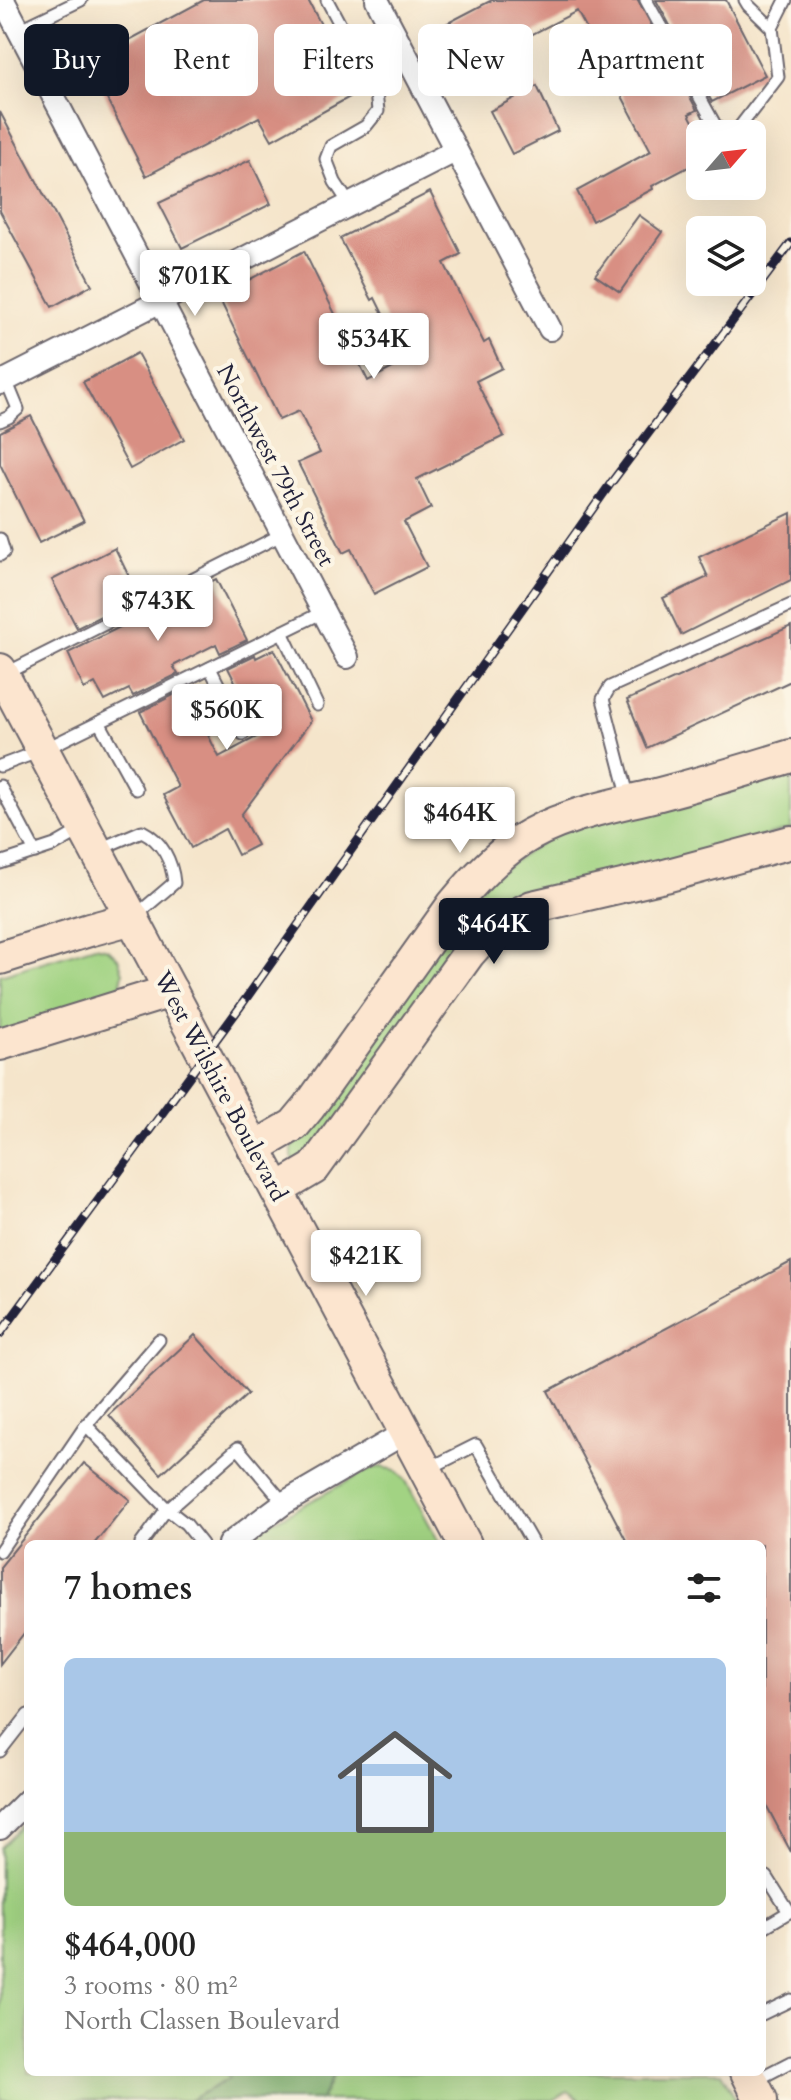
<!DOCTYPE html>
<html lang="en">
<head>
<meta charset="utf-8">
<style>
  body { margin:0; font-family:Cardo,serif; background:#f2f2f2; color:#222; height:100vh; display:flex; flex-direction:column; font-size:30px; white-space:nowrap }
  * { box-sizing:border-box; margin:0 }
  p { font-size:26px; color:#767676 }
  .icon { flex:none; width:44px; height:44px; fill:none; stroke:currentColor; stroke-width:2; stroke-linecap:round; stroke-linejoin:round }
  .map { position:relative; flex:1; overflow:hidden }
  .panel { position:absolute; left:24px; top:1540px; width:742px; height:536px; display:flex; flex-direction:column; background:#fff; border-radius:12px; box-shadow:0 8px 32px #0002 }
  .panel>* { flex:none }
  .guide { position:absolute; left:24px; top:24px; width:744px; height:72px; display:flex; gap:16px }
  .needle { width:52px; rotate:62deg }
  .buttons { position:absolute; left:686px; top:120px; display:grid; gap:16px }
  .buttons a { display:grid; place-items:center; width:80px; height:80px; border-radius:12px; background:#fff; box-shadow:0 8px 32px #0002; font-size:40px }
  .price { position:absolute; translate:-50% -68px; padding:0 18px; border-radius:8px; background:#fff; color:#222; font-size:26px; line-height:52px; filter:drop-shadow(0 2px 4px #0008) }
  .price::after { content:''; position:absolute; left:50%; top:48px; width:24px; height:18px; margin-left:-12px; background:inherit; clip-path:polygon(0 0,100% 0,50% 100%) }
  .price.on { background:#111827; color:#fff }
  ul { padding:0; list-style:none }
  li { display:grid; align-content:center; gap:16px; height:424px; padding:0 40px }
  li span { display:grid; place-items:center; height:248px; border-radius:12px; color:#555 }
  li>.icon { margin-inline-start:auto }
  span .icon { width:144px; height:144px; fill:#fffc; stroke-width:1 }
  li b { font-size:34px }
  h2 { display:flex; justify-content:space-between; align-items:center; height:96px; padding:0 40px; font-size:34px }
  .tag { padding:0 28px; border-radius:12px; background:#fff; box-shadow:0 8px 32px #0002; font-size:28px; line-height:72px }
  .tag.on { background:#111827; color:#fff }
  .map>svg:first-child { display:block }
  .green { fill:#a2d383; stroke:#627a5f; stroke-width:2 }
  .forest { fill:#81b571; stroke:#526c56; stroke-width:2 }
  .building { fill:#d88f83 }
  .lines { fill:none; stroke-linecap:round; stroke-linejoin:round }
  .lane-casing { stroke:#6c666d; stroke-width:15 }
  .street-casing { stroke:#6c666d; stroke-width:26 }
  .secondary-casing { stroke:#6c666d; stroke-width:36 }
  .lane { stroke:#fff; stroke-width:11 }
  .street { stroke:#fff; stroke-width:22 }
  .secondary { stroke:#fce5cf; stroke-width:32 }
  .rail-casing { stroke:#22223b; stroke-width:9 }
  .rail { stroke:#fcf5e5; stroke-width:6; stroke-dasharray:18; stroke-linecap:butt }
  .labels { text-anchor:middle; stroke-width:8; stroke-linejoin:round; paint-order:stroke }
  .street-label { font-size:24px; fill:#22223b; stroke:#fcf5e5 }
</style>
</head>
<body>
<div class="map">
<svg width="791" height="2100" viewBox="0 0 791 2100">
  <rect width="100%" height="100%" fill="#fcf5e5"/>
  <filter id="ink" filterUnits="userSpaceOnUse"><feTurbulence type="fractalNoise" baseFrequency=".0125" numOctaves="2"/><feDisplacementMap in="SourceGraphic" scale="16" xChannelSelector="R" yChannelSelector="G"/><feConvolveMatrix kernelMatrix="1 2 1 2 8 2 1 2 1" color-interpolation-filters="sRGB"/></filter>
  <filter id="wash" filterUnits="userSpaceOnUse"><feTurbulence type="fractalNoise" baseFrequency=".006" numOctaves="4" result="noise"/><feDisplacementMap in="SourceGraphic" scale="32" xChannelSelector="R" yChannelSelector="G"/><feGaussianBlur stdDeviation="1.8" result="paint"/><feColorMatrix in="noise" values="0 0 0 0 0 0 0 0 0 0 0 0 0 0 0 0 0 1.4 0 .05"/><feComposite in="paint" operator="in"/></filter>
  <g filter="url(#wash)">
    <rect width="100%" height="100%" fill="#f5e5cb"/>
    <g class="green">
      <polygon points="791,768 791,829 525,899 306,1159 294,1162 292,1156 292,1148 473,897 487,880 554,834"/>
      <polygon points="95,946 108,949 118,958 123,973 120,988 108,999 0,1033 0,975"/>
      <polygon points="380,1467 396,1470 406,1481 440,1544 237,1544 261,1528 370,1469"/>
      <polygon points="28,1819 28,2072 226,2072 229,2079 190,2100 0,2100 0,1848"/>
      <polygon points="334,2072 721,2072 736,2100 581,2100 568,2091 554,2100 321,2100"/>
    </g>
    <polygon class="forest" points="226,2072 334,2072 321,2100 190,2100 229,2079"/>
    <g id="blocks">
      <g class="building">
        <polygon points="204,0 308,0 357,93 272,140 259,117 146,176 88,62"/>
        <polygon points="492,0 638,0 697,110 689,114 700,135 700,161 652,186 653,189 592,221 577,191 651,151 577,11 469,67 446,24"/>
        <polygon points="656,0 726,0 765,75 712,102"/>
        <polygon points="537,86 558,131 512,154 490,111"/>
        <polygon points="0,112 92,285 52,307 0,211"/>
        <polygon points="250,160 271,204 182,248 159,203"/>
        <polygon points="430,192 461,254 444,263 484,343 489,340 502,368 476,381 504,436 417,479 431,508 404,522 427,567 374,594 351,549 343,553 298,463 320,453 299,411 279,420 218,296 304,251 368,381 406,361 375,298 372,300 340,238"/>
        <polygon points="639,215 662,232 620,292 595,275"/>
        <polygon points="137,353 184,439 130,469 83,382"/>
        <polygon points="31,416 84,521 39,543 0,464 0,432"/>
        <polygon points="791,513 791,580 681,635 663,598 708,577 699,557"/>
        <polygon points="115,548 139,597 77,628 52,580"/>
        <polygon points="216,579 247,640 220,653 216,644 173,666 178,674 133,696 129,689 105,701 95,683 84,689 68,653"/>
        <polygon points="791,626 791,681 647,748 627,700"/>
        <polygon points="274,649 311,721 241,815 257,845 238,855 225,829 191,848 163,795 178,787 140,712 185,689 219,757 262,734 228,668 255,655 256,658"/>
        <polygon points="791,1262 791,1852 762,1797 762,1544 628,1544 548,1391"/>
        <polygon points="195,1335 248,1394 161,1474 109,1415"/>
        <polygon points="84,1463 130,1500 94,1544 28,1544 28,1628 0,1664 0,1567"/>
      </g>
    </g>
  </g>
  <g filter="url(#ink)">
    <use href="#blocks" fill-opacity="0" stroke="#6c666d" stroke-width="2"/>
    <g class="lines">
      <defs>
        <g id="lane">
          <polyline points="327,0 376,92 378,111 366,126 331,146 326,159 335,182 350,205"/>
          <polyline points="646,0 720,134"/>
          <polyline points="745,0 748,5 772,28"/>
          <polyline points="19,30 81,0"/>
          <polyline points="728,134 735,133 778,77 772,28 786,0"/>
          <polyline points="0,421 9,417 18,409 6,380"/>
          <polyline points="0,539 4,552 0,555"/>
          <polyline points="282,632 317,705"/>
          <polyline points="210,668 243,734"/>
          <polyline points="7,673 283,534"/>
          <polyline points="99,722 136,789"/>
          <polyline points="0,766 43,750 323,612"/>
          <polyline points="0,786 35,852"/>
          <polyline points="629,799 603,699 610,687 791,605"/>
          <path d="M97,850L142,831C162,841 172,861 174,883L134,917"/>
          <polyline points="0,863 55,845 81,830"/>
          <polyline points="86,1425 159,1340"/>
          <polyline points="428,1469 476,1445 533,1544"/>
          <polyline points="141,1544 163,1514 238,1448 284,1503"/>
          <polyline points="0,1551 86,1425 168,1510 186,1524 202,1544"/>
          <polyline points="0,1751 28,1715"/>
          <polyline points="762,1879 767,1877 789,1912 762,1928"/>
          <polyline points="762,2014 791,2000"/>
          <polyline points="756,2080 791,2062"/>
        </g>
        <g id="street">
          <polyline points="3,0 347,657"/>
          <polyline points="377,0 550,329"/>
          <polyline points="0,383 455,151"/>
          <polyline points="229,1544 284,1503 406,1432"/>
          <polyline points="0,1828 28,1800"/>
        </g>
        <g id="secondary">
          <polyline points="0,670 465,1544"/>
          <polyline points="0,958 89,930 133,918"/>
          <polyline points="0,1044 171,991"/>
          <path d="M254,1148L294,1125L309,1107L453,905C472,882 493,859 518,842C559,815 609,807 656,795C702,783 746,770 791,756"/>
          <polyline points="277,1190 314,1168 469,953 487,933 500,923 532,907 665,876 791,842"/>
          <polyline points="747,2072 761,2100"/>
        </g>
      </defs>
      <use href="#lane" class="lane-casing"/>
      <use href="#street" class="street-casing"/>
      <use href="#secondary" class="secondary-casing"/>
      <use href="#lane" class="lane"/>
      <use href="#street" class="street"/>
      <use href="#secondary" class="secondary"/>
      <defs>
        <polyline id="rail" points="0,1334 240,1007 611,483 791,243"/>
      </defs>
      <use href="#rail" class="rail-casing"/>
      <use href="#rail" class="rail"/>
    </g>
  </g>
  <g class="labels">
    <g class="street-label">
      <text transform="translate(276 465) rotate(62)" y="8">Northwest 79th Street</text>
      <text transform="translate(221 1086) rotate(62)" y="8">West Wilshire Boulevard</text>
    </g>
  </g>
</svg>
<div class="buttons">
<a><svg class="needle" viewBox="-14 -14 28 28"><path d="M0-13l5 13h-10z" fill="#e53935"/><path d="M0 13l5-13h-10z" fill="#767676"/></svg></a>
<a><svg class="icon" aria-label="layers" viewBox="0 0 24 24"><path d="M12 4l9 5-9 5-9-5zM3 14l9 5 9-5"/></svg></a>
</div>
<b class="price" style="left:195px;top:318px">$701K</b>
<b class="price" style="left:374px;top:381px">$534K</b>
<b class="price" style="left:158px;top:643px">$743K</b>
<b class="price" style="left:227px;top:752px">$560K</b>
<b class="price" style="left:460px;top:855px">$464K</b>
<b class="price on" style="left:494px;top:966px">$464K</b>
<b class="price" style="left:366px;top:1298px">$421K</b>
<div class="guide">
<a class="tag on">Buy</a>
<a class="tag">Rent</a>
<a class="tag">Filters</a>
<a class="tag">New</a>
<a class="tag">Apartment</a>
</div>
<section class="panel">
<h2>7 homes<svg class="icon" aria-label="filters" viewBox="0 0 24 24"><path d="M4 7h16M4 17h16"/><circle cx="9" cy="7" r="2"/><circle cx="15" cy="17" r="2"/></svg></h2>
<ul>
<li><span style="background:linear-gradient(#a9c7e8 70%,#8fb573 0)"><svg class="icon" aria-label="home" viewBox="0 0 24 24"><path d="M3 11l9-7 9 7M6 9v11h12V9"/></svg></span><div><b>$464,000</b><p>3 rooms · 80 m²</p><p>North Classen Boulevard</p></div></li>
</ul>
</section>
</div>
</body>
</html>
